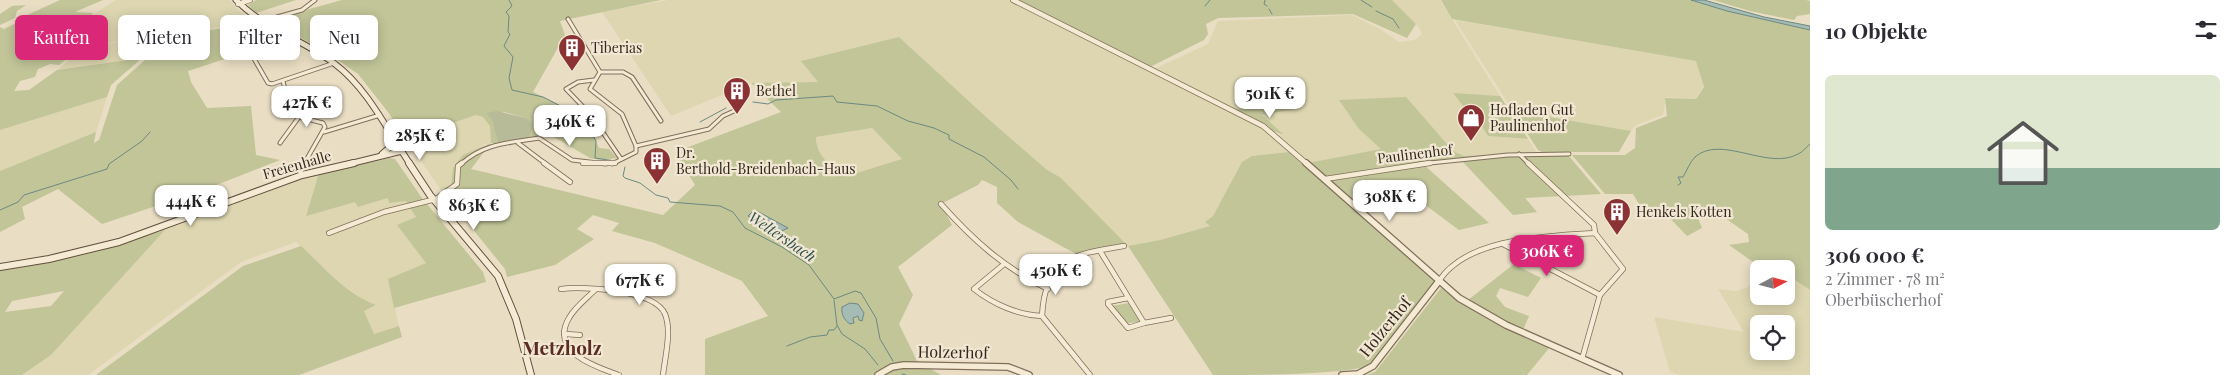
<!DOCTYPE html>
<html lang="de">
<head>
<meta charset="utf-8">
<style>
  body { margin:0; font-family:"Playfair Display",serif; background:#f2f2f3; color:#2b2b33; height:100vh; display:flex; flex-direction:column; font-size:19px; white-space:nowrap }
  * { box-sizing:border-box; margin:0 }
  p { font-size:16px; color:#7c7c81 }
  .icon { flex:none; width:28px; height:28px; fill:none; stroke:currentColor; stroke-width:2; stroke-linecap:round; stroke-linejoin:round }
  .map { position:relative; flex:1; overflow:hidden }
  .details { display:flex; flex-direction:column; background:#fff; width:425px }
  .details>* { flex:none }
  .guide { position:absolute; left:15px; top:15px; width:475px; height:45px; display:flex; gap:10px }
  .needle { width:32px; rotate:83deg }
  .buttons { position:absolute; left:1750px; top:260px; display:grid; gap:10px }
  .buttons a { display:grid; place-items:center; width:45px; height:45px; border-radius:8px; background:#fff; box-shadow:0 2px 12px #0003; font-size:25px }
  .price { position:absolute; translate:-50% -42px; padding:0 11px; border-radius:10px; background:#fff; color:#222; font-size:16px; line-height:32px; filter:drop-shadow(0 1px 2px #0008) }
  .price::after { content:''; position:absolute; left:50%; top:30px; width:15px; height:11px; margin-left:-8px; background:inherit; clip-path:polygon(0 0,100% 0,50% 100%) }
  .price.selected { background:#db2777; color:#fff }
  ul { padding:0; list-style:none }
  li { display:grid; align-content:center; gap:10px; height:265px; padding:0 15px }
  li+li { border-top:1px solid #e1e1e2 }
  li span { display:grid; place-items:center; height:155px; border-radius:8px; color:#555 }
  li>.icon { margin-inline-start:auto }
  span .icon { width:90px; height:90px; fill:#fffc; stroke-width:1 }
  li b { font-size:21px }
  h2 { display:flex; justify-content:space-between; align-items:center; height:60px; padding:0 15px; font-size:21px }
  .pill { padding:0 18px; border-radius:8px; background:#fff; box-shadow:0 2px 12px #0003; font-size:18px; line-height:45px }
  .pill.selected { background:#db2777; color:#fff }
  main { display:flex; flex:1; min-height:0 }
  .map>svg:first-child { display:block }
  .farmland { fill:#ddd6b1; fill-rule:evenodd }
  .green { fill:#c1c598; fill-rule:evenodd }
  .cemetery { fill:#b7bb97 }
  .water { fill:#a5bcb5; stroke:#6d8982 }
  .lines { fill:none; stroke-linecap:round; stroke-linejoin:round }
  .stream { stroke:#6d8982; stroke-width:1 }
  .minor-far1-casing { stroke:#816f5c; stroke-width:5 }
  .minor-casing { stroke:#816f5c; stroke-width:6 }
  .tertiary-far1-casing { stroke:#816f5c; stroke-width:6 }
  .tertiary-casing { stroke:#816f5c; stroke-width:8 }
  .secondary-far1-casing { stroke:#63503f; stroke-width:7 }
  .secondary-casing { stroke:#63503f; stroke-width:8 }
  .minor-far1 { stroke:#f5ebd5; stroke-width:3 }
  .minor { stroke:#f5ebd5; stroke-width:4.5 }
  .tertiary-far1 { stroke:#f5ebd5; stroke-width:4.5 }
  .tertiary { stroke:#f5ebd5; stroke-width:5.5 }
  .secondary-far1 { stroke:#f5ebd5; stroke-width:5 }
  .secondary { stroke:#f5ebd5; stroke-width:6 }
  .labels { text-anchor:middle; stroke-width:4.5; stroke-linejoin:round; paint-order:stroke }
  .poi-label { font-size:14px; fill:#33281e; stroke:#f1e7d2; text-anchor:start }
  .street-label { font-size:14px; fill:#33281e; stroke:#f1e7d2 }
  .water-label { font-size:15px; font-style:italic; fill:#2f514e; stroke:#f1e7d2 }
  .near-street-label { font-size:16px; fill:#33281e; stroke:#f1e7d2 }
  .near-quarter-label { font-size:19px; font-weight:bold; fill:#5b2d22; stroke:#f1e7d2 }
</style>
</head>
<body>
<main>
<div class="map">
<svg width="1810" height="375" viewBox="0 0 1810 375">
  <rect width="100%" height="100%" fill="#e9ddc3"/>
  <g class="farmland">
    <polygon points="116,0 230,0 235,7 254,22 80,47 43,47"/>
    <polygon points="668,0 1010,0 1266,130 1289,152 1252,156 1242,162 1213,216 1206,222 1210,226 1160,240 1128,246 1061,178 1046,169 985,116 899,37 802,61 819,82 751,83 671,116 602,12"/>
    <polygon points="1392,0 1440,0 1500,96 1453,94 1472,111 1488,136 1528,139 1536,152 1464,156 1453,151 1433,130 1359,129 1382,149 1308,163 1278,135 1282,134 1262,115 1234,110 1152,70 1208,44 1218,21 1352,15 1380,29 1399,42 1415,40 1422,34 1419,27"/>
    <polygon points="1455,20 1697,61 1703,87 1695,99 1666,97 1663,115 1636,125 1631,131 1513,111"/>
    <polygon points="164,36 142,58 57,70 86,47"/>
    <polygon points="107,97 96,132 0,171 0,130"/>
    <polygon points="476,115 483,117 490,126 491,143 484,144 453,168 451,185 441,190 406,139"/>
    <polygon points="872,128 903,160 846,176 829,165 817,150 816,137"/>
    <polygon points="319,173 306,215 355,202 358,207 389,198 389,202 406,201 416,217 397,225 426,263 388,279 399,326 374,334 364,311 376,305 363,300 339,282 296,242 241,262 88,375 22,375 51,355 165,230 276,186"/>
    <path d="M1759,269V296H1786V274L1810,290V375H1680L1670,372L1654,317L1744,332L1718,289L1736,291L1748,287ZM1759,324H1786V351H1759Z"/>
  </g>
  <g class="green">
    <polygon points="60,0 103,0 75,12 94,13 40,51 45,54 58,47 64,47 49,57 73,54 59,65 50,64 38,69 35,77 20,81 14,91 29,90 57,70 142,58 111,85 107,97 0,130 0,27 4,29 18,22 14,21"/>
    <polygon points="256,0 296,0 256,13 248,5"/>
    <path d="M342,0H661L560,21L565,35L533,92L585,117L599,148L609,149L617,158L601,160L590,158L552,136L510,143H491L471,169L663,215L695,185L675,152L781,112L751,83L818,82L801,61L899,37L985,116L1046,169L1061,178L1128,246L1160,240L1210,226L1205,222L1213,216L1242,162L1252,156L1289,152L1367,218L1434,281L1369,366C1338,375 1251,375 1213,375L1128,246L1076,254L1018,222L997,203V187L982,180L978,185L941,204L952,225L898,267L913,295L899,324L917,361L941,375H705V339L768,316L742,281L655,243L612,231L619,223L593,215L577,229L594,239L555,265L507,277L505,269L441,190L451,185L453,168L463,155L491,143L490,126L483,117L476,115L406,139L388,112L358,74L328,53L269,20ZM504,112L526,118L496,137V126L491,116ZM872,128L902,159L847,176C831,166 816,157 816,137Z"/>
    <polygon points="1017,0 1392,0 1416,24 1407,38 1353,14 1218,18 1206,24 1208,34 1204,40 1148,68"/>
    <polygon points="1441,0 1691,0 1727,11 1810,30 1810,290 1786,274 1786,269 1779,269 1773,265 1760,267 1729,245 1749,242 1748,234 1719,214 1698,218 1702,228 1687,236 1663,211 1639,204 1633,194 1605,194 1572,155 1625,155 1635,148 1636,128 1667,116 1665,98 1696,99 1704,87 1696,61 1452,19"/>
    <polygon points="1713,0 1806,0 1810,1 1810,14 1797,16 1794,20 1750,11"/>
    <polygon points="26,5 17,11 15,18 0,25 0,14 12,6"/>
    <polygon points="254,24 289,42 231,57 188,71 191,82 207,108 251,106 256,155 280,160 201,191 102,224 58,189 22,207 25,219 0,232 0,171 96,132 94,143 99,140 117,85 173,35"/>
    <polygon points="1453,93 1500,96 1528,139 1488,136 1472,111 1467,111"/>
    <path d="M1284,97L1299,108L1262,115L1283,134C1277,135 1243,115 1234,110Z"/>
    <polygon points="1406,97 1453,151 1464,156 1492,155 1381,167 1326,178 1308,163 1381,149 1359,129 1339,100"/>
    <polygon points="1513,111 1631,131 1619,152 1542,152 1538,150"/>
    <polygon points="1520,154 1569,156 1601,194 1564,196"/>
    <polygon points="1519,156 1562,196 1525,198 1537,212 1513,215 1461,160"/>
    <polygon points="390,158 395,159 424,201 408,205 406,201 389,203 388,198 358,207 355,202 306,216 319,173"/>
    <polygon points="1424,165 1489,223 1459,230 1420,201 1368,212 1329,180"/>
    <polygon points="427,204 483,272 486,282 394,308 388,279 426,263 397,225 416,217 410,208"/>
    <path d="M165,230L51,355L22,375H0V270L79,255ZM64,291L51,306L5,312L12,301Z"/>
    <path d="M301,246C324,267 346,294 376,305L364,311L374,334L399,326L402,337L299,375H96L243,266Z"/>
    <polygon points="1514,264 1541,278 1528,297 1500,288 1496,296 1505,307 1529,316 1523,330 1468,300"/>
    <path d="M1441,288C1473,314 1513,329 1550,347L1527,375H1366L1375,372Z"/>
    <polygon points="1129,303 1142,322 1127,323 1112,306"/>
  </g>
  <path class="cemetery" d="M497,111L526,118L534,125L528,138L499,142C493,132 497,121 486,113Z"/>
  <g class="water">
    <polygon points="1691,0 1704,0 1764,17 1810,26 1810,30 1727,11"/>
    <polygon points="754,210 757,211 788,228 779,232 748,216"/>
    <path d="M850,303L858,304L864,313L862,321L859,320L858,316L853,318L854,323L850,324C844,320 841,314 842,307Z"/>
  </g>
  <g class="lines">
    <g class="stream">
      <polyline points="509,0 512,6 506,12 509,16 508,32 510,34 504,46 513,57 509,78 512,90 543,97 572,112 586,124"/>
      <polyline points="1265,0 1264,4 1267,6"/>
      <polyline points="1361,0 1372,7"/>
      <polyline points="1205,6 1210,0"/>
      <polyline points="1269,9 1272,14"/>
      <polyline points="1376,11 1393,19 1399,28"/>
      <polyline points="753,102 768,104 776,100 833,96 837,102 877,106 908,121 934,128 949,135 949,139 984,157 1011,180 1018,189"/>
      <polyline points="700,122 726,108"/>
      <polyline points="587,126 596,141 595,158 615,161"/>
      <polyline points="625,167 623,176 625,178 640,183 656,195 668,198 670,202 720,206 733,212 745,228 782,247 809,265 834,299 855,291 861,293 876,318 880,339 893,361"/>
      <path d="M1678,185L1681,183L1678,177H1683C1687,170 1690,162 1695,157C1721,134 1768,171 1798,154C1803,152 1806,147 1810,144"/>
      <polyline points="0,210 18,202 24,195 107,169 109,164 142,141 150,132"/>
      <polyline points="834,300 837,325 842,334 865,349 878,365"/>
      <polyline points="787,346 810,337 827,335 829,330 834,330 837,326"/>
      <polyline points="902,374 906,375"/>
    </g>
    <defs>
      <g id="minor-far1">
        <polyline points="568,19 600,72 590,89 622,114 636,146 636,152 612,164"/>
        <polyline points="263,21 302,10 315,0"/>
        <polyline points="253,57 268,83 272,84 334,63"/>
        <polyline points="600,72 623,72 632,77 661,121"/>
        <polyline points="594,80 578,82 566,89 591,115 621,159"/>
        <polyline points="283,81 290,111 299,117 323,123 325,127 304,164"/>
        <polyline points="324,132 380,115"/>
        <polyline points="280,143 299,117"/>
        <polyline points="518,143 546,164"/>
        <polyline points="636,146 709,129 723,116 734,111"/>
        <polyline points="1519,154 1529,164"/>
        <path d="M461,164C484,143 509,143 539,138L572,160L606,164"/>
        <polyline points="1420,164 1508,155 1569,154"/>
      </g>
      <g id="minor">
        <polyline points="544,163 570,182"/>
        <polyline points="583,163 615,163"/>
        <polyline points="1528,163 1594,225 1595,233 1623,269 1600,295 1582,359"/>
        <polyline points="302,175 300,171 305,163"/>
        <polyline points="1325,179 1430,163"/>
        <path d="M941,204C973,240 1004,268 1048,289"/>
        <polyline points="329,233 384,212 436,199 457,184 458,166 462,163"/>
        <polyline points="1503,244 1600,295"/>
        <polyline points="1100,251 1144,323 1128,328 1108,304 1108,302 1128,298"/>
        <path d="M1003,265L974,289C993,304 1018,315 1042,316"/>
        <path d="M1439,281C1467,237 1549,236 1595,233"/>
        <path d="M561,289C584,286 655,290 665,314C672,331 665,357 663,375"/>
        <path d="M595,290C586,299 575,307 569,318C549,352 596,367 619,375"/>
        <polyline points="1144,323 1171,318"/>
        <polyline points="566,334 580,335"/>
        <path d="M1090,375L1042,316C1045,257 1075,254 1124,246"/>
      </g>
      <g id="tertiary-far1">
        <polyline points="1013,0 1263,126 1307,164"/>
        <polyline points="238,4 250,0"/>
      </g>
      <g id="tertiary">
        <polyline points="1306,163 1459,298 1506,325 1619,375"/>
        <polyline points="878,375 892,367 904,365 1008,367 1029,375"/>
        <polyline points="1342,375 1358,374 1373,366 1439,281"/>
      </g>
      <g id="secondary-far1">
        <path d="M236,0C266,30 302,39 335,64C368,89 387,130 410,164"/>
        <polyline points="382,154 389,148 394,138"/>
        <polyline points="349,164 402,151"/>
      </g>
      <g id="secondary">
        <polyline points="409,163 430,195 498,276 516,319 531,375"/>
        <polyline points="0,267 49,259 119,242 302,175 354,163"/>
      </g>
    </defs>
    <use href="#minor-far1" class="minor-far1-casing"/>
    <use href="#minor" class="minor-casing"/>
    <use href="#tertiary-far1" class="tertiary-far1-casing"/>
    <use href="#tertiary" class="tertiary-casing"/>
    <use href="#secondary-far1" class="secondary-far1-casing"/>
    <use href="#secondary" class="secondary-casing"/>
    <use href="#minor-far1" class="minor-far1"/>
    <use href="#minor" class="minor"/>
    <use href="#tertiary-far1" class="tertiary-far1"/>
    <use href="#tertiary" class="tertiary"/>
    <use href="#secondary-far1" class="secondary-far1"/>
    <use href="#secondary" class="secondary"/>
  </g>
  <defs>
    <symbol id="building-pin" viewBox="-11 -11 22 30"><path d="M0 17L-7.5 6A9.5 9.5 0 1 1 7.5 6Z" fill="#8a3234" stroke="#f1e7d2"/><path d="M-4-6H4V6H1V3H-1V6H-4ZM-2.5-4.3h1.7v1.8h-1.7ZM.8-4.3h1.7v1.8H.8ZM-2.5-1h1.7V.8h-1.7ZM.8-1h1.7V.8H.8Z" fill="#fff"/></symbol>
    <symbol id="shop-pin" viewBox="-11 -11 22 30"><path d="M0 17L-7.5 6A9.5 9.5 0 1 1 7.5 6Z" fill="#8a3234" stroke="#f1e7d2"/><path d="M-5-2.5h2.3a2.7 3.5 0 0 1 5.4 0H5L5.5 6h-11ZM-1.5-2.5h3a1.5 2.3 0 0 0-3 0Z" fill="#fff"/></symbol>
  </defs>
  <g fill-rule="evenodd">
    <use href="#building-pin" x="556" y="32" width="32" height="43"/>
    <use href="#building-pin" x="721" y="75" width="32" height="43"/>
    <use href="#shop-pin" x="1455" y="102" width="32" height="43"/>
    <use href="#building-pin" x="641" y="145" width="32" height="43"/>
    <use href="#building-pin" x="1601" y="196" width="32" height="43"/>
  </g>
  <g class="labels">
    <g class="poi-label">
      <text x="591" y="53">Tiberias</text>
      <text x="756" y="96">Bethel</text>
      <text x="1490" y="115">Hofladen Gut<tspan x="1490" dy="16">Paulinenhof</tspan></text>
      <text x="676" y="158">Dr.<tspan x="676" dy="16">Berthold-Breidenbach-Haus</tspan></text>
      <text x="1636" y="217">Henkels Kotten</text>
    </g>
    <g class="street-label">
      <text transform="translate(1415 154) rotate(-7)" y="5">Paulinenhof</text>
      <text transform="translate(297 165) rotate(-16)" y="5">Freienhalle</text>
    </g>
    <g class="water-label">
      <text transform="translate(782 237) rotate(34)" y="5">Weltersbach</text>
    </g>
    <g class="near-street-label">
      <text transform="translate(1385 327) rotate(-51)" y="6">Holzerhof</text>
      <text transform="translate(953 352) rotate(1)" y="6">Holzerhof</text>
    </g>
    <g class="near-quarter-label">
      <text x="562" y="355">Metzholz</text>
    </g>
  </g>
</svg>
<div class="buttons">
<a><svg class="needle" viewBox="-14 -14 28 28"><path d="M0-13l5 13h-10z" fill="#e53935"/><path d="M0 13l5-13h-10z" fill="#7c7c81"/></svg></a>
<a><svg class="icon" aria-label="locate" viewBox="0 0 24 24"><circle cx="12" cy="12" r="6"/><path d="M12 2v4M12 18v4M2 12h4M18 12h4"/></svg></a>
</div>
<b class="price" style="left:1270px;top:119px">501K €</b>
<b class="price" style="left:307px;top:128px">427K €</b>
<b class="price" style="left:570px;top:147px">346K €</b>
<b class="price" style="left:420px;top:161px">285K €</b>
<b class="price" style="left:1390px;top:222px">308K €</b>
<b class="price" style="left:191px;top:227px">444K €</b>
<b class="price" style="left:474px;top:231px">863K €</b>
<b class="price selected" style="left:1547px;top:277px">306K €</b>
<b class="price" style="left:1056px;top:296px">450K €</b>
<b class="price" style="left:640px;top:306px">677K €</b>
<div class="guide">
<a class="pill selected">Kaufen</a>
<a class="pill">Mieten</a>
<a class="pill">Filter</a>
<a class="pill">Neu</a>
</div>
</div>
<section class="details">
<h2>10 Objekte<svg class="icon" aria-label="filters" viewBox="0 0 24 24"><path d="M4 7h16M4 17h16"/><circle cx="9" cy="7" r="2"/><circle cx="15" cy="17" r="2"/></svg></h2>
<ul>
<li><span style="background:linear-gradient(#dfe7d0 60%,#7fa58c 0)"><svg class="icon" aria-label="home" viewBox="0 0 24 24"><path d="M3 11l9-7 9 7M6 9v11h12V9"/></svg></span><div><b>306 000 €</b><p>2 Zimmer · 78 m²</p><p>Oberbüscherhof</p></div></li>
</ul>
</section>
</main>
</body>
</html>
